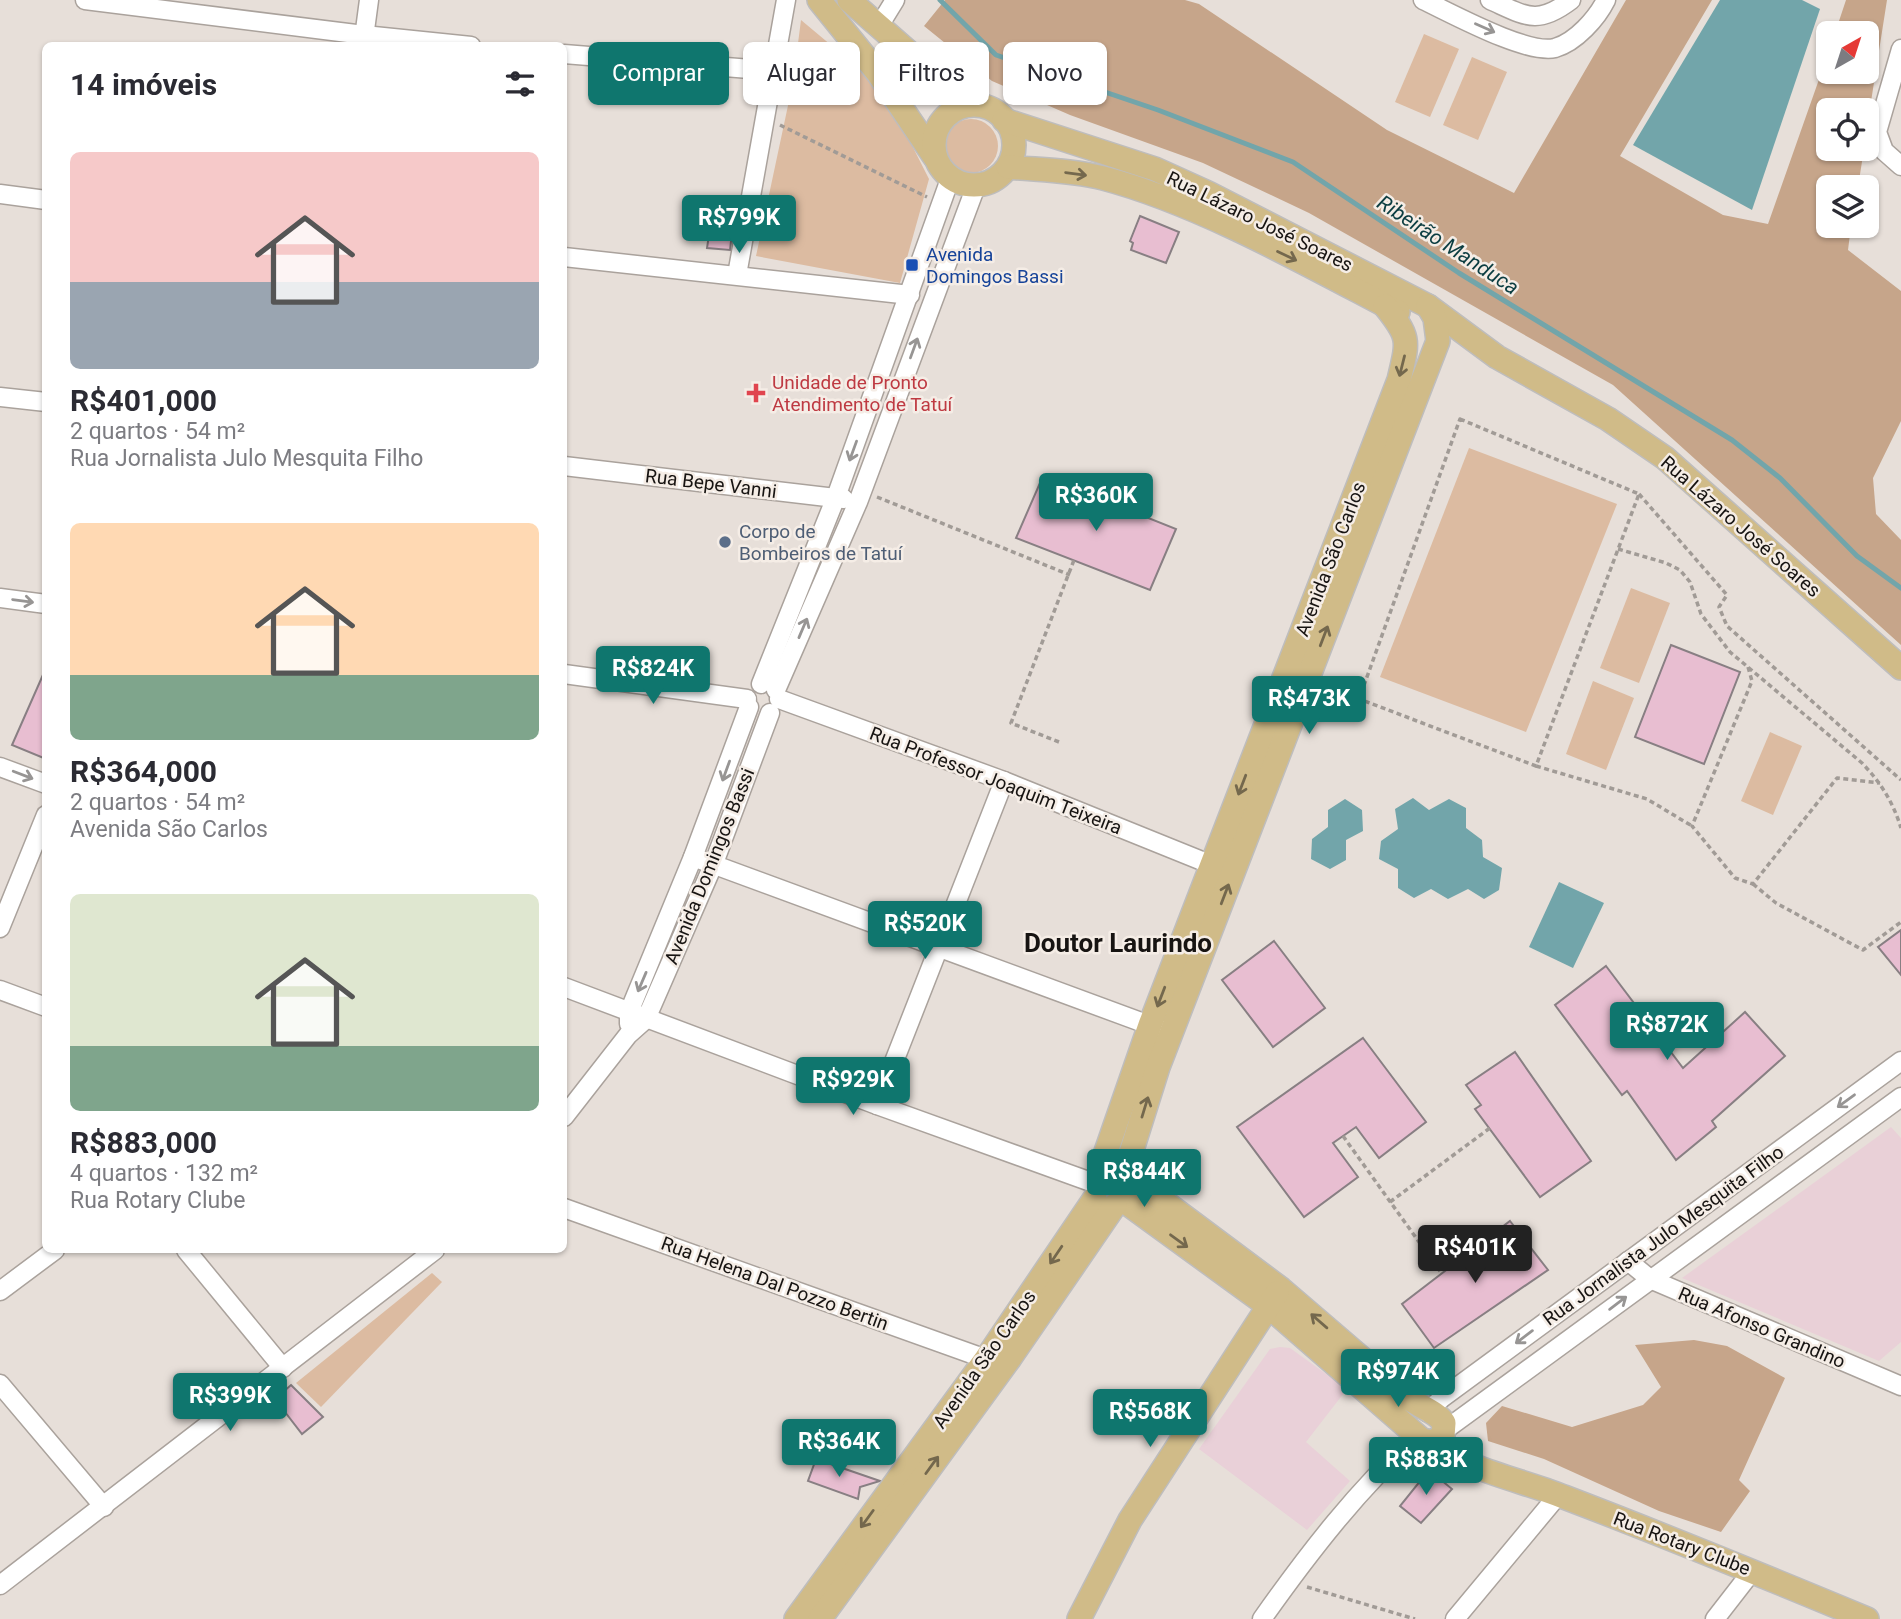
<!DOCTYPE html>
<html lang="pt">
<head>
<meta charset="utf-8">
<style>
  body { margin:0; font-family:Roboto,sans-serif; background:#f7f7f7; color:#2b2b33; height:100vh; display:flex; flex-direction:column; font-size:26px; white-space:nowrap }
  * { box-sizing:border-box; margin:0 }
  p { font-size:23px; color:#7c7c81 }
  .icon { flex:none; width:38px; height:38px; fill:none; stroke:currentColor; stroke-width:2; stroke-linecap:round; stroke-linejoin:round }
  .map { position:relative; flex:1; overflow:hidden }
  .panel { position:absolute; left:42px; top:42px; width:525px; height:1211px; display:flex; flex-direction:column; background:#fff; border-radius:10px; box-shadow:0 2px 5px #0004 }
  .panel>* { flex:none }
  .hud { position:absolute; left:588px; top:42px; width:665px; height:63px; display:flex; gap:14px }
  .needle { width:46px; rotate:39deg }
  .controls { position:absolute; left:1816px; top:21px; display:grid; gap:14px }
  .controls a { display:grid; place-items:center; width:63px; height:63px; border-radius:10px; background:#fff; box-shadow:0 2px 5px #0004; font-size:35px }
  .price { position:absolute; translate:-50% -60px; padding:0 16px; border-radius:7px; background:#0f766e; color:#fff; font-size:23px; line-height:46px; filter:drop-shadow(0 2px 4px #0008) }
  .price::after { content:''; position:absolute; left:50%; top:42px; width:21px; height:16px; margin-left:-10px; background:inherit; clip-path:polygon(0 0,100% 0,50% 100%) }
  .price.on { background:#222; color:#fff }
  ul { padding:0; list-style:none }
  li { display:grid; align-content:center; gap:14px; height:371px; padding:0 28px }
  li span { display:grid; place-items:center; height:217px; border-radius:10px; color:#555 }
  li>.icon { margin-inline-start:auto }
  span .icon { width:126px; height:126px; fill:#fffc; stroke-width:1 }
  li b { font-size:30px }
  h2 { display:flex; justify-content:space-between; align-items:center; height:84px; padding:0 28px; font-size:30px }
  .chip { padding:0 24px; border-radius:10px; background:#fff; box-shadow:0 2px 5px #0004; font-size:24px; line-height:63px }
  .chip.on { background:#0f766e; color:#fff }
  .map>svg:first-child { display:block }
  .industrial { fill:#e9d0d7 }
  .education { fill:#e9d0d8 }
  .green { fill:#dcbba1 }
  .forest { fill:#c6a58a }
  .water { fill:#72a5aa }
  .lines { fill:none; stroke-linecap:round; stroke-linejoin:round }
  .stream { stroke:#72a5aa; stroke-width:5 }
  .building { fill:#e8bed1; stroke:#887f83; stroke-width:2 }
  .minor-casing { stroke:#aaa29c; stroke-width:21 }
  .major-casing { stroke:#bebdbd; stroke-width:26 }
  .path { stroke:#a19b96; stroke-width:3.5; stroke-dasharray:5 3.5; stroke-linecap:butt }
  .minor { stroke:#fff; stroke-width:18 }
  .major { stroke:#d0bb88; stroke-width:23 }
  .oneway { stroke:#979594 }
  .oneway2 { stroke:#74684d }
  .transit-dot { fill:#1a4fb4; stroke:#f5ede6; stroke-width:2.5 }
  .health-dot { fill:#e0444e; stroke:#f5ede6; stroke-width:2.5 }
  .service-dot { fill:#5c6f8a; stroke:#f5ede6; stroke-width:2.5 }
  .labels { text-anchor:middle; stroke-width:5; stroke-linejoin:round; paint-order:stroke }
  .street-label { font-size:19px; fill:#171412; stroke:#f5ede6 }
  .transit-label { font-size:19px; fill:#164399; stroke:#f5ede6; text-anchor:start }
  .health-label { font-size:19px; fill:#be3a42; stroke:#f5ede6; text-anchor:start }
  .service-label { font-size:19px; fill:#4e5e75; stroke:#f5ede6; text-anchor:start }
  .water-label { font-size:21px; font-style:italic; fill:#0b3d41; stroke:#f5ede6 }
  .district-label { font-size:26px; font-weight:bold; fill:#171412; stroke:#f5ede6 }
</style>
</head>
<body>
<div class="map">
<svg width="1901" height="1619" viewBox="0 0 1901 1619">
  <rect width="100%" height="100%" fill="#e7dfd9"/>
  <polygon class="industrial" points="1891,1127 1901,1138 1901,1342 1879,1361 1682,1278"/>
  <polygon class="education" points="1280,1347 1290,1348 1347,1389 1306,1442 1350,1481 1307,1530 1199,1449 1270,1349"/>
  <g class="green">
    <polygon points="801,20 850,61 890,102 929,179 900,283 756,256 793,82"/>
    <polygon points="1424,34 1459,49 1430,117 1395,102"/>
    <polygon points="1472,57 1507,72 1478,140 1443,125"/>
    <circle cx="971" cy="146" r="27"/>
    <polygon points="1469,448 1617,504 1526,732 1380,677"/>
    <polygon points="1631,588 1670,603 1639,683 1600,668"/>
    <polygon points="1593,681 1634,698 1606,770 1566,754"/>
    <polygon points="1770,732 1802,746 1773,815 1741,801"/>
    <polygon points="432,1273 442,1282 321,1407 296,1383"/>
  </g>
  <g class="forest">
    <polygon points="945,0 1185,0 1199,4 1387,130 1514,193 1626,0 1712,0 1620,156 1723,215 1768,224 1829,51 1829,72 1867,72 1867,33 1835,33 1846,0 1887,0 1867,127 1867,110 1829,110 1829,149 1864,149 1858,187 1829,187 1829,226 1851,226 1848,250 1901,291 1901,421 1873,478 1876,514 1901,540 1901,645 1613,385 1309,213 1203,163 1070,115 992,81 924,26"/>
    <polygon points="1694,1340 1727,1346 1785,1378 1739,1480 1750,1491 1721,1532 1659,1511 1544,1459 1488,1441 1486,1423 1502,1406 1572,1427 1643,1405 1661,1387 1635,1345"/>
  </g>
  <g class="water">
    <polygon points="1720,0 1802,0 1820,9 1752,210 1633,145"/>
    <polygon points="1413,798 1429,810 1449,799 1466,808 1466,828 1482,840 1483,857 1502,868 1499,890 1484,899 1468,889 1448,899 1431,889 1414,898 1398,888 1398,869 1379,859 1381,841 1398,829 1395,809"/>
    <polygon points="1345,799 1362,810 1363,831 1346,840 1346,860 1330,869 1311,859 1312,839 1328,827 1328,810"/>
    <polygon points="1559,882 1604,903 1573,968 1529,947"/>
  </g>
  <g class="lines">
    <polyline class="stream" points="940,0 996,55 1158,110 1293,162 1459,273 1732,440 1780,478 1857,556 1901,588"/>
  </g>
  <g class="building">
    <polygon points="714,202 735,207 730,250 707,248"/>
    <polygon points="1140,216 1179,232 1166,263 1131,250 1133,243 1130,241"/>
    <polygon points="1043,476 1176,529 1150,590 1016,538"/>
    <polygon points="1671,645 1740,672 1704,764 1635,737"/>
    <polygon points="46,668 46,759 12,745"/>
    <polygon points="1901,930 1901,975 1878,947"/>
    <polygon points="1274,941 1325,1008 1273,1047 1222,980"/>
    <polygon points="1606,966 1683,1068 1745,1012 1785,1056 1712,1121 1716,1127 1676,1160 1627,1091 1622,1095 1555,1005"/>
    <polygon points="1363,1038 1426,1122 1379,1158 1356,1127 1333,1143 1358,1177 1304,1217 1237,1127"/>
    <polygon points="1515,1052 1591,1161 1540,1197 1475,1109 1481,1105 1466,1085"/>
    <polygon points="1510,1221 1548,1270 1434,1348 1402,1304"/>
    <polygon points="291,1385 323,1417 302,1434 275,1399"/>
    <polygon points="816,1459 880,1481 860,1487 858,1499 808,1481"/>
    <polygon points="1429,1470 1452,1489 1421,1523 1400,1506"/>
  </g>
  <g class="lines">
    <defs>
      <g id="minor">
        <polyline points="85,0 364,35 471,46"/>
        <path d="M1423,0C1451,13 1527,55 1555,48C1576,42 1597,18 1606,0"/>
        <path d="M1490,0C1526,16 1537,26 1571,0"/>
        <polyline points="879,26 895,0"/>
        <polyline points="363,45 369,0"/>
        <polyline points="1901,49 1877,132 1884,151 1901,166"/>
        <polyline points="564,54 775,71"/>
        <polyline points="0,194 46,200"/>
        <polyline points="564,257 910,295"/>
        <polyline points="737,275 786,0"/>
        <polyline points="0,397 46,402"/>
        <polyline points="564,466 844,499"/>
        <polyline points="0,598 46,604"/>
        <polyline points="564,674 747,699"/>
        <polyline points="761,684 836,497 950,179"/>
        <polyline points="776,690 858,502 976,186"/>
        <polyline points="779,699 1004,781 1212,865"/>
        <polyline points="0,767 46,784"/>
        <polyline points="693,857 1160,1029"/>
        <polyline points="0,928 46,815"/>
        <polyline points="564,987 877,1105 1091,1182"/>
        <polyline points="0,990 46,1007"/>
        <polyline points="629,1024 629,1012 693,857 749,707"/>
        <polyline points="877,1105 1004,781"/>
        <polyline points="564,1117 628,1035 646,1019 714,863 770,713"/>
        <polyline points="564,1208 986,1359 993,1366"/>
        <polyline points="186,1250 283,1368"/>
        <polyline points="1628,1261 1650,1279 1901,1386"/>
        <polyline points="0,1291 55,1250"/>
        <polyline points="0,1384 104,1507"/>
        <polyline points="1427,1412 1442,1398 1901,1061"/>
        <polyline points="1445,1430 1901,1097"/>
        <polyline points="0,1585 435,1250"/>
        <path d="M1262,1619C1308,1554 1358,1489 1417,1436"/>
        <polyline points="1455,1619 1559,1494"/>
        <polyline points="1715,1619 1753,1570"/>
      </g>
      <g id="major">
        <polyline points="819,0 878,73 934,156"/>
        <polyline points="849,0 969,105"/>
        <circle cx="974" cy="145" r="40"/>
        <polyline points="1004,120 1155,169 1208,193 1428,306 1497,357 1608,419 1665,458 1901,668"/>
        <path d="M1008,167C1039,170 1072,170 1103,178C1201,204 1308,265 1398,312"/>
        <path d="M1100,1169L1150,1025L1399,380C1408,341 1411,338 1385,306"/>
        <polyline points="1125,1172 1158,1067 1438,341 1435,318 1428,306"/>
        <path d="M1124,1201L1267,1305L1422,1440L1432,1442L1443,1436L1444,1423C1438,1413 1419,1406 1408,1398L1281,1289L1127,1174"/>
        <path d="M1432,1442C1470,1472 1520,1479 1564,1497C1666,1536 1766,1577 1867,1619"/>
        <polyline points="796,1619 986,1359 1095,1198"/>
        <polyline points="820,1619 1010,1358 1115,1205"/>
        <polyline points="1079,1619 1130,1520 1277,1293"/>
      </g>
    </defs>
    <use href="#minor" class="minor-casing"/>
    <use href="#major" class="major-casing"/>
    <g class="path">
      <polyline points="780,125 927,197"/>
      <polygon points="1460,419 1639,494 1536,766 1359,699"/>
      <polyline points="1639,494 1727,595 1719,607 1727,626 1901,780"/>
      <polyline points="877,497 1070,575"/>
      <path d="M1618,549L1666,563L1680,570L1690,582L1701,614L1730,652L1862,763C1881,783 1893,802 1901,828"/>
      <polyline points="1748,667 1752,681 1692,826 1735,878 1753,884 1837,778 1880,783"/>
      <polyline points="1059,742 1011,723 1074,560"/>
      <polyline points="1536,766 1647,799 1692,826"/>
      <polyline points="1753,884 1776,903 1863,950 1901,922"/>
      <polyline points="1343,1136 1442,1274"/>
      <polyline points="1390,1202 1490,1128"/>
      <polyline points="1307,1587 1415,1619"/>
    </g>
    <use href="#minor" class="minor"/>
    <use href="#major" class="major"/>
  </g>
  <defs><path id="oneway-shaft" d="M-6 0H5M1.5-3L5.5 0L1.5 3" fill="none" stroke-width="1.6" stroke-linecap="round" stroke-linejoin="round" transform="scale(1.75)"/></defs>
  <g class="oneway">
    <use href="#oneway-shaft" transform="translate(1485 28) rotate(24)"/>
    <use href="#oneway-shaft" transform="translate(914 348) rotate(-70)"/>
    <use href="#oneway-shaft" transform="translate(853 451) rotate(110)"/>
    <use href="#oneway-shaft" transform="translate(23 601) rotate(8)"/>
    <use href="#oneway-shaft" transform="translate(803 628) rotate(-67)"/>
    <use href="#oneway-shaft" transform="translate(726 771) rotate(110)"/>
    <use href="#oneway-shaft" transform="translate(23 775) rotate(21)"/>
    <use href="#oneway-shaft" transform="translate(642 982) rotate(113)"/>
    <use href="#oneway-shaft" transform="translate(1846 1101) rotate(144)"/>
    <use href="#oneway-shaft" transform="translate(1618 1303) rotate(-37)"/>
    <use href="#oneway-shaft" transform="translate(1524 1337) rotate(143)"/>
  </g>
  <g class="oneway2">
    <use href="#oneway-shaft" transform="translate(1076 174) rotate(8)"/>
    <use href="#oneway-shaft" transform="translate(1287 256) rotate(26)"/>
    <use href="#oneway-shaft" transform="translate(1402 366) rotate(104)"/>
    <use href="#oneway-shaft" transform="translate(1324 636) rotate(-69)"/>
    <use href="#oneway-shaft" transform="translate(1242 785) rotate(111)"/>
    <use href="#oneway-shaft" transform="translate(1225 894) rotate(-69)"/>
    <use href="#oneway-shaft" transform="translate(1161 997) rotate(111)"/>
    <use href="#oneway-shaft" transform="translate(1145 1107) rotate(-73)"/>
    <use href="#oneway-shaft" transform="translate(1179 1241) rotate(36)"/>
    <use href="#oneway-shaft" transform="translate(1056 1255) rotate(124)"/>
    <use href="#oneway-shaft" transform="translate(1319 1321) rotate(-139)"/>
    <use href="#oneway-shaft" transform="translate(932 1465) rotate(-54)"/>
    <use href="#oneway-shaft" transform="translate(867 1519) rotate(126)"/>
  </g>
  <rect class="transit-dot" x="905" y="258" width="14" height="14" rx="3.5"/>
  <path class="health-dot" d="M752.5 382.5h7v7h7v7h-7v7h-7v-7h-7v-7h7z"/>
  <circle class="service-dot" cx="725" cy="542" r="7"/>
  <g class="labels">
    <g class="street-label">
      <text transform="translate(1260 221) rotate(26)" y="7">Rua Lázaro José Soares</text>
      <text transform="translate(711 483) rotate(7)" y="7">Rua Bepe Vanni</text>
      <text transform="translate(1741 526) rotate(41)" y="7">Rua Lázaro José Soares</text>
      <text transform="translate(1330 559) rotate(-69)" y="7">Avenida São Carlos</text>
      <text transform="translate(996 780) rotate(21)" y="7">Rua Professor Joaquim Teixeira</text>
      <text transform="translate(709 866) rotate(-68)" y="7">Avenida Domingos Bassi</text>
      <text transform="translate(1663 1235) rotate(-36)" y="7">Rua Jornalista Julo Mesquita Filho</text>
      <text transform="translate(775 1283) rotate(20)" y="7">Rua Helena Dal Pozzo Bertin</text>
      <text transform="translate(1762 1327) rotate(23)" y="7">Rua Afonso Grandino</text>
      <text transform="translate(984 1359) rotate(-55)" y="7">Avenida São Carlos</text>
      <text transform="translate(1682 1543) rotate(21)" y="7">Rua Rotary Clube</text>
    </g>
    <g class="transit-label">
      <text x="926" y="261">Avenida<tspan x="926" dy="22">Domingos Bassi</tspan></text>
    </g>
    <g class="health-label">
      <text x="772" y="389">Unidade de Pronto<tspan x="772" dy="22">Atendimento de Tatuí</tspan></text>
    </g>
    <g class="service-label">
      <text x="739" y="538">Corpo de<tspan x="739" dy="22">Bombeiros de Tatuí</tspan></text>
    </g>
    <g class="water-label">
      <text transform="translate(1448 245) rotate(33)" y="7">Ribeirão Manduca</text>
    </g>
    <g class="district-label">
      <text x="1118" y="952">Doutor Laurindo</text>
    </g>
  </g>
</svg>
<div class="controls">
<a><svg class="needle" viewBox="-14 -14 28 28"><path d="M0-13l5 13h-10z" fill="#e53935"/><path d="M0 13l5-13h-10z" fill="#7c7c81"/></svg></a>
<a><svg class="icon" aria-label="locate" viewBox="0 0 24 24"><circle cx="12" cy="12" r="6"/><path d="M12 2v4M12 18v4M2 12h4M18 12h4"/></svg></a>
<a><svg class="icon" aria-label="layers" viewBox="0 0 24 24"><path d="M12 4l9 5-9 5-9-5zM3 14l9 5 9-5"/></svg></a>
</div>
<b class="price" style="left:739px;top:255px">R$799K</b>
<b class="price" style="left:1096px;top:533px">R$360K</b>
<b class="price" style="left:653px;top:706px">R$824K</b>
<b class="price" style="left:1309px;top:736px">R$473K</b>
<b class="price" style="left:925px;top:961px">R$520K</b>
<b class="price" style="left:1667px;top:1062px">R$872K</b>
<b class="price" style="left:853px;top:1117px">R$929K</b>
<b class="price" style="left:1144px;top:1209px">R$844K</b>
<b class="price on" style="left:1475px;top:1285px">R$401K</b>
<b class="price" style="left:1398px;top:1409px">R$974K</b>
<b class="price" style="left:230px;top:1433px">R$399K</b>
<b class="price" style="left:1150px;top:1449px">R$568K</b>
<b class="price" style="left:839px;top:1479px">R$364K</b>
<b class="price" style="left:1426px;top:1497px">R$883K</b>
<div class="hud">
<a class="chip on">Comprar</a>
<a class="chip">Alugar</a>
<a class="chip">Filtros</a>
<a class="chip">Novo</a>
</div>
<section class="panel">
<h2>14 imóveis<svg class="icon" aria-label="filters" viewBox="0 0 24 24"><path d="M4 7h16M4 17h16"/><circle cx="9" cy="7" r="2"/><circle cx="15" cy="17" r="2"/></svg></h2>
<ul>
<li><span style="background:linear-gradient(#f6c9c9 60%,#9aa5b1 0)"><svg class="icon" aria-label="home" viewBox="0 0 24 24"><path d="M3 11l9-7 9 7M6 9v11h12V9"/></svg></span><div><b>R$401,000</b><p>2 quartos · 54 m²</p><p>Rua Jornalista Julo Mesquita Filho</p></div></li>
<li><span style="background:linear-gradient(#ffd9b3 70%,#7fa58c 0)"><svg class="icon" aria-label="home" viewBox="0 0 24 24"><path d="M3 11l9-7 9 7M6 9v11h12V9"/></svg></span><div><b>R$364,000</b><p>2 quartos · 54 m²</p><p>Avenida São Carlos</p></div></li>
<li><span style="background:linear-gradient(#dfe7d0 70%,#7fa58c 0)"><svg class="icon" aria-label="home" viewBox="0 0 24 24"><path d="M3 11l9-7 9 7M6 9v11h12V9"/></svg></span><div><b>R$883,000</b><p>4 quartos · 132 m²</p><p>Rua Rotary Clube</p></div></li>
</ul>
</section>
</div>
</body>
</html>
